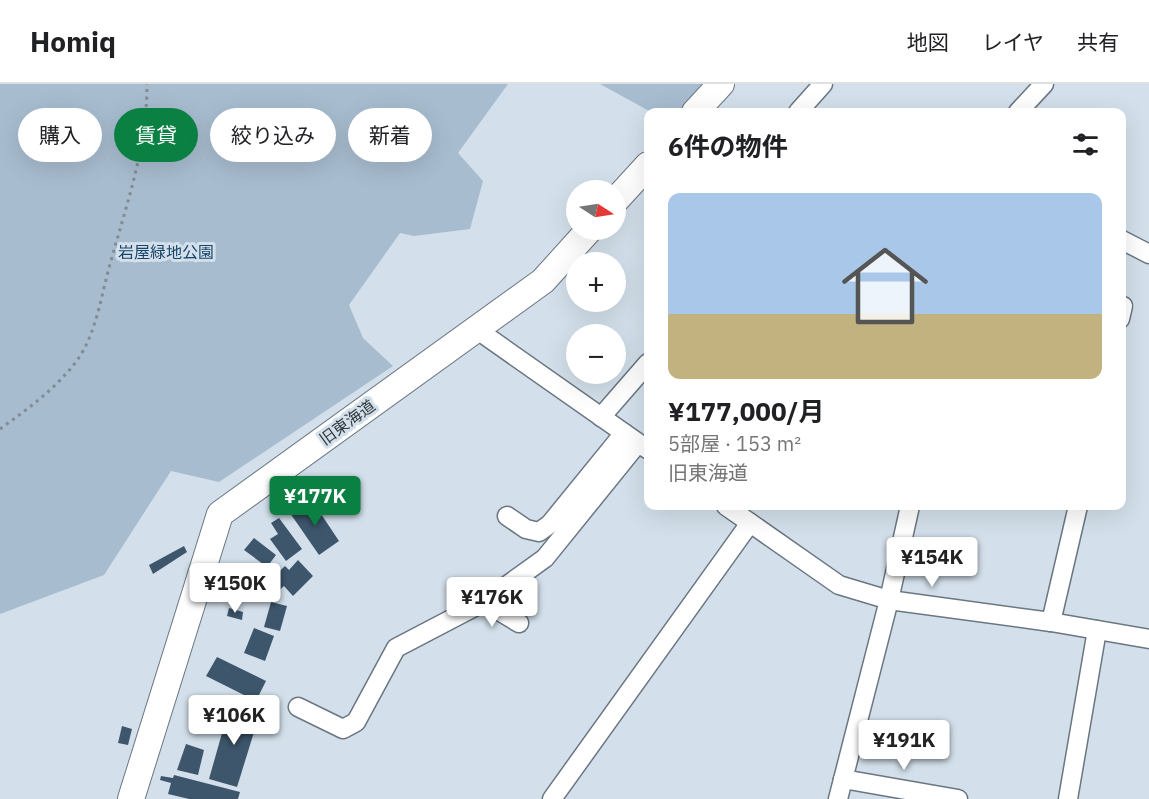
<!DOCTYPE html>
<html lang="ja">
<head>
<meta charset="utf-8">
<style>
  body { margin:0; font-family:"IBM Plex Sans","Noto Sans JP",sans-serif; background:#f2f2f2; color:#202124; height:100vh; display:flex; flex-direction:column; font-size:22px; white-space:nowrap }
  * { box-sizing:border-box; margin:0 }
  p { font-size:20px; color:#757577 }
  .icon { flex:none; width:33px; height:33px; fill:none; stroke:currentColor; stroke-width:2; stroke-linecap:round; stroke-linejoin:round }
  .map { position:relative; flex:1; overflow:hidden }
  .sheet { position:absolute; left:644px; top:24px; width:482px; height:402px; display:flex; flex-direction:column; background:#fff; border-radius:12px; box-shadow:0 6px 24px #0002 }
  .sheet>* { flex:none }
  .banner { position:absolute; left:18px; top:24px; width:536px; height:54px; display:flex; gap:12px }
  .needle { width:39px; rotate:102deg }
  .buttons { position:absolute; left:566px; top:96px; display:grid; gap:12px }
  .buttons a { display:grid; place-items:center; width:60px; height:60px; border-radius:50%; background:#fff; box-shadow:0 6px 24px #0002; font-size:30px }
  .price { position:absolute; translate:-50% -51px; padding:0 14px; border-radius:6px; background:#fff; color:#222; font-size:20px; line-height:39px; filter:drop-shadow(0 2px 3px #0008) }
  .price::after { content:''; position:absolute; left:50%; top:36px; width:18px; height:14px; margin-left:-9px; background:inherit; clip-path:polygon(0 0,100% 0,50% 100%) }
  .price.on { background:#0b8043; color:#fff }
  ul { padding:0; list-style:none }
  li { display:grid; align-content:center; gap:12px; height:318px; padding:0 24px }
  li span { display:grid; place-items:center; height:186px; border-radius:12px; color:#555 }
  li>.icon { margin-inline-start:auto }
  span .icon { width:108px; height:108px; fill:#fffc; stroke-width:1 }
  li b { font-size:26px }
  h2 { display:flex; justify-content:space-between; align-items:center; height:72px; padding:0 24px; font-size:26px }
  .chip { padding:0 21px; border-radius:27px; background:#fff; box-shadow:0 6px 24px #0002; font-size:21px; line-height:54px }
  .chip.on { background:#0b8043; color:#fff }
  header { display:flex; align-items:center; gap:36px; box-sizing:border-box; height:84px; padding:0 30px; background:#fff; border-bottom:2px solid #e0e0e0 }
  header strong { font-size:28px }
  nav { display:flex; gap:33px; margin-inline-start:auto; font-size:21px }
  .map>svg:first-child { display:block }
  .green { fill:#a7bccf }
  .building { fill:#3d566c }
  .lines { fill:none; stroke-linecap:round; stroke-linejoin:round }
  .street-casing { stroke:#6a7680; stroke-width:21 }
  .secondary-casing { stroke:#6a7680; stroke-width:28 }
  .path { stroke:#818b92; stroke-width:3; stroke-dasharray:3 4.5; stroke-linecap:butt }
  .street { stroke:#fff; stroke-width:18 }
  .secondary { stroke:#fff; stroke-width:26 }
  .labels { text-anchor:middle; stroke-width:6; stroke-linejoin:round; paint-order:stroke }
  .park-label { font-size:16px; fill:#174568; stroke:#d3e0eb }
  .street-label { font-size:16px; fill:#33393d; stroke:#d3e0eb }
</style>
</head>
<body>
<header>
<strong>Homiq</strong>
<nav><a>地図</a><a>レイヤ</a><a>共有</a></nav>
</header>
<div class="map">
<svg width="1149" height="715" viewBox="0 0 1149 715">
  <rect width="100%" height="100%" fill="#d3e0eb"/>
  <g class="green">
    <polygon points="0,0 508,0 458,69 483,97 470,145 414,152 400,149 349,221 363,254 393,282 219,398 171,387 104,491 0,530"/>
    <polygon points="600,0 704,0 678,28 651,28"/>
  </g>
  <g class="building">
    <polygon points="311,415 339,457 319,471 290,429"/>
    <polygon points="279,434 302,465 286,477 270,455 278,450 271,439"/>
    <polygon points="254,454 276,471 267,483 244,466"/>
    <polygon points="184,462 187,468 153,490 149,481"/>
    <polygon points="298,476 313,492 293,512 284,502 276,509 267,499 285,482 289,486"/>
    <polygon points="235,482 272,511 262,518 251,517 229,499"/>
    <polygon points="271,518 287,522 280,547 264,543"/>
    <polygon points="229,524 243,528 242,536 227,532"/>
    <polygon points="254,544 274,552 265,577 244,569"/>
    <polygon points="217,573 266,597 256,617 206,592"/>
    <polygon points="230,621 260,629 237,703 209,695"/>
    <polygon points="122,642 132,645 128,661 118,659"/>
    <polygon points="186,660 204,666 198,691 177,686"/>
    <polygon points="174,691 240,708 238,715 189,715 168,710 171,699 160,696 161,692 173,694"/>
  </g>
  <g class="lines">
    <defs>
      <g id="street">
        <polyline points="798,28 823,0"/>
        <polyline points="1018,28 1044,0"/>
        <polyline points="1120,155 1149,170"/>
        <polyline points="1120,221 1123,222 1120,235"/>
        <polyline points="476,245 647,365"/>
        <polyline points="601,333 648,279"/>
        <polyline points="726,422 839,501 889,516 1051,538 1149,555"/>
        <polyline points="507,432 526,445 539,448 550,440 624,349"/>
        <polyline points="484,518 519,539"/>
        <polyline points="1051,538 1078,422"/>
        <polyline points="298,623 343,645 356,638 396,564 484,518 545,474 638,359"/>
        <polyline points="843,695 958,715"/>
        <polyline points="552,715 750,439"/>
        <polyline points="838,715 889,516 910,422"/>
        <polyline points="1068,715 1097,546"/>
      </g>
      <g id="secondary">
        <polyline points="695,28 721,0"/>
        <polyline points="615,117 648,81"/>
        <polyline points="131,715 220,430 543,197 589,146"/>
      </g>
    </defs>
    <use href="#street" class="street-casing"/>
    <use href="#secondary" class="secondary-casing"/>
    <path class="path" d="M0,345C29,324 57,304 78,275C96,249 101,213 109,184C126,121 147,66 147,0"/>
    <use href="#street" class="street"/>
    <use href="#secondary" class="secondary"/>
  </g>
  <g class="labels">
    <g class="park-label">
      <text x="166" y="174">岩屋緑地公園</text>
    </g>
    <g class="street-label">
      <text transform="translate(347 338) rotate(-36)" y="6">旧東海道</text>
    </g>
  </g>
</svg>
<div class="buttons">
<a><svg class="needle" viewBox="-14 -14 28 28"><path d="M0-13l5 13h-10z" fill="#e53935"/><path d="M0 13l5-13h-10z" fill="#757577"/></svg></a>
<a>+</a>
<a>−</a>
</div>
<b class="price on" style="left:315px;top:443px">¥177K</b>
<b class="price" style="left:932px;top:504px">¥154K</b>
<b class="price" style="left:235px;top:530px">¥150K</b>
<b class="price" style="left:492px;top:544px">¥176K</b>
<b class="price" style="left:234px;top:662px">¥106K</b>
<b class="price" style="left:904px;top:687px">¥191K</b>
<div class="banner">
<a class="chip">購入</a>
<a class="chip on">賃貸</a>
<a class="chip">絞り込み</a>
<a class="chip">新着</a>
</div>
<section class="sheet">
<h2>6件の物件<svg class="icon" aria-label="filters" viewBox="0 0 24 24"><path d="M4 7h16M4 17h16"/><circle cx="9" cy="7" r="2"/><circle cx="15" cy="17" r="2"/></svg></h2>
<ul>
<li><span style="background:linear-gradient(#a9c7e8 65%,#c2b280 0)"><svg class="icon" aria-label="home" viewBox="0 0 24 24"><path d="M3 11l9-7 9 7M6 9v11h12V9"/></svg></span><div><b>¥177,000/月</b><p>5部屋 · 153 m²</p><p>旧東海道</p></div></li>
</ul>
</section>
</div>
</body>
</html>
